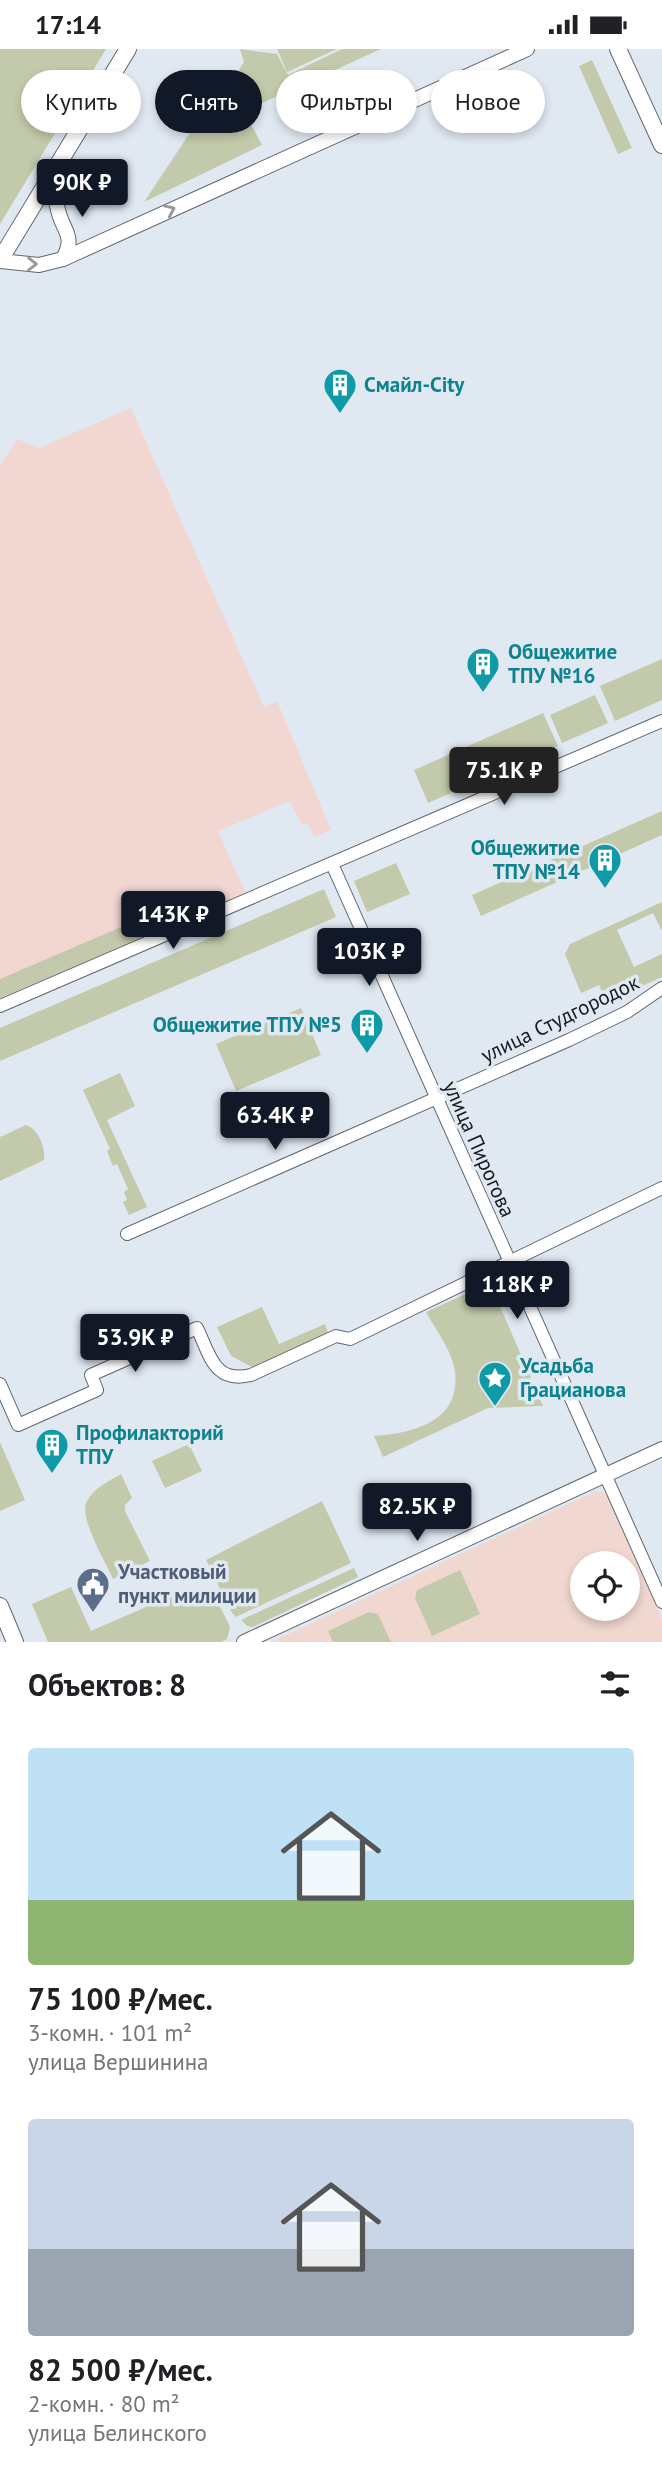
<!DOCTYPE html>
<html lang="ru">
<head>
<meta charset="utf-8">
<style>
  body { margin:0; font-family:"PT Sans",sans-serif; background:#f2f2f2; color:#202124; height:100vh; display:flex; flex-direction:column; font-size:26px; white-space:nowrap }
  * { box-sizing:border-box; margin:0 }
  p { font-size:23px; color:#757577 }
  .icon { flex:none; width:38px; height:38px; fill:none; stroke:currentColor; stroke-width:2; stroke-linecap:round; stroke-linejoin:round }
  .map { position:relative; height:1593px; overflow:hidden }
  .side { display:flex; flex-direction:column; background:#fff; flex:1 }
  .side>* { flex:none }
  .top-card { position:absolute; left:21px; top:21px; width:621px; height:63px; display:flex; gap:14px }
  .fabs { position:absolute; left:570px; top:1502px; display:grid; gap:14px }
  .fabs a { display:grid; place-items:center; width:70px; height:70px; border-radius:50%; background:#fff; box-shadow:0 4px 10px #0003; font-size:35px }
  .price { position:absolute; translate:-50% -60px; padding:0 16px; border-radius:7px; background:#111827; color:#fff; font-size:23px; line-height:46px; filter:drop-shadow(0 2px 4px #0008) }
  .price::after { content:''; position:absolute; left:50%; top:42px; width:21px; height:16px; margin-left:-10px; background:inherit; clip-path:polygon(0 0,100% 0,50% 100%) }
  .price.current { background:#222; color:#fff }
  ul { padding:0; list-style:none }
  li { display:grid; align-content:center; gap:14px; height:371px; padding:0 28px }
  li span { display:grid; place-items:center; height:217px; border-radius:7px; color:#555 }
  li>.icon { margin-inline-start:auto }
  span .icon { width:126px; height:126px; fill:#fffc; stroke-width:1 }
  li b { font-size:30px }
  h2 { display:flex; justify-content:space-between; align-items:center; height:84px; padding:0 28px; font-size:30px }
  .tag { padding:0 24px; border-radius:32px; background:#fff; box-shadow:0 4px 10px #0003; font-size:24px; line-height:63px }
  .tag.current { background:#111827; color:#fff }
  .status { display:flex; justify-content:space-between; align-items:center; height:49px; padding:0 35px; background:#fff; direction:ltr }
  .status svg { height:19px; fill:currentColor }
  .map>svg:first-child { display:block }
  .industrial { fill:#f1d6d2 }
  .education { fill:#f0d7cf; fill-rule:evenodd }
  .green { fill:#c3caab }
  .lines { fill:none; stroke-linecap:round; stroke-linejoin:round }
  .minor-casing { stroke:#5f666e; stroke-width:14 }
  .tertiary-casing { stroke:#5f666e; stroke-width:16 }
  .secondary-casing { stroke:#5f666e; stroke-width:18 }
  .minor { stroke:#fff; stroke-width:12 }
  .tertiary { stroke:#fff; stroke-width:14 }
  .secondary { stroke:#fff; stroke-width:16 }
  .oneway { stroke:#97989a }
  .labels { text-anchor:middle; stroke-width:7; stroke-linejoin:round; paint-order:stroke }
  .culture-label { font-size:21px; font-weight:bold; fill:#0d838f; stroke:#e0e8f1; text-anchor:start }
  .street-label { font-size:21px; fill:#181b1e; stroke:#e0e8f1 }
  .service-label { font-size:21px; font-weight:bold; fill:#4e5e75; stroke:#e0e8f1; text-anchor:start }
</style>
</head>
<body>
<div class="status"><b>17:14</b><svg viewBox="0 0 49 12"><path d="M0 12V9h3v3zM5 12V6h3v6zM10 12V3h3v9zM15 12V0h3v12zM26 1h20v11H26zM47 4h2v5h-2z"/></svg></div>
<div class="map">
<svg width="662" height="1593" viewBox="0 0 662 1593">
  <rect width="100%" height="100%" fill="#e0e8f1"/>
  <polygon class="industrial" points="131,359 264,658 277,652 331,781 314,788 307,774 302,776 290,752 218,782 246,845 0,949 0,417 17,390 39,399"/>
  <path class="education" d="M596,1442L605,1444L609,1451L662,1570V1593H271ZM583,1514H628V1559H583Z"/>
  <g class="green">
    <polygon points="0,0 106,0 0,175"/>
    <polygon points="240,0 277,5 288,26 342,0 381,0 262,54 231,34 244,13"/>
    <polygon points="277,0 337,0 287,23"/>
    <polygon points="592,11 632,99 618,105 579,17"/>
    <polygon points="215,46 247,68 262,96 144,153"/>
    <polygon points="662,610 662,651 615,672 600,637"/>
    <polygon points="595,646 608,674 562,694 550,666"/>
    <polygon points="543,664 558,697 428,754 414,721"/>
    <polygon points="662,762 662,786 481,867 472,846"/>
    <polygon points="396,814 410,845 367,863 354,832"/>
    <polygon points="324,840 336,868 0,1012 0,979"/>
    <polygon points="662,853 662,882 653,864 617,881 634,918 662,905 662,928 607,953 599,936 581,944 565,905 570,895"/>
    <polygon points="163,860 170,877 0,949 0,930"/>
    <polygon points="301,959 321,1006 236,1042 216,995"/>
    <polygon points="120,1024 135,1057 107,1071 147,1158 129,1166 123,1153 127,1151 124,1143 128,1140 117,1115 113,1117 107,1102 110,1100 83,1041"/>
    <path d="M26,1076C38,1079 46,1100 44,1111L0,1132V1088Z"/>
    <path d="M490,1234L543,1357L488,1359L383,1408L374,1387C413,1384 461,1373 455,1322C452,1302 436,1281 426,1263Z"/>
    <polygon points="262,1258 279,1295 325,1275 328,1284 252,1318 231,1307 217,1278"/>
    <polygon points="0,1393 25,1451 0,1462"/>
    <polygon points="189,1395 202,1422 165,1439 152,1412"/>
    <path d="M121,1425L132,1449L125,1456V1462L150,1512L113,1530C106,1513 78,1468 87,1452C94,1439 109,1432 121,1425Z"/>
    <polygon points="322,1452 351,1514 236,1568 232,1564 206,1511"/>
    <polygon points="354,1519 358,1528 253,1578 247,1577 241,1571"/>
    <polygon points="460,1521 480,1565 432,1587 415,1549 417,1541"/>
    <polygon points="71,1538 91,1582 178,1544 184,1554 211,1539 230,1578 227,1590 221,1593 48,1593 32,1555"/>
    <polygon points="369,1563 378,1565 391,1593 333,1593 328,1582"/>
  </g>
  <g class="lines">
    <defs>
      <g id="minor">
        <polyline points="332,815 662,1553"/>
        <polyline points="0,957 662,672"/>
        <polyline points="127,1185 569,991 627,963 662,939"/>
        <path d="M0,1335L18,1376L97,1341L91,1326L197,1279C210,1306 214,1335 251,1326L336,1287L350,1290L662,1139"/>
      </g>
      <g id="tertiary">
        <path d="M51,126C53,138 55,149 58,161C63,183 76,186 63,210"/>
        <polyline points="0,212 39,216 63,210 527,0"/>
        <polyline points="244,1593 662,1400"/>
      </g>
      <g id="secondary">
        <polyline points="618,0 662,96"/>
        <polyline points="0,211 128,0"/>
        <polyline points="0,1557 15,1593"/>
      </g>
    </defs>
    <use href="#minor" class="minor-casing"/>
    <use href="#tertiary" class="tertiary-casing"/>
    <use href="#secondary" class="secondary-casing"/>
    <use href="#minor" class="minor"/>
    <use href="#tertiary" class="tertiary"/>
    <use href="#secondary" class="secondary"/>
  </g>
  <defs><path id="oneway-chevron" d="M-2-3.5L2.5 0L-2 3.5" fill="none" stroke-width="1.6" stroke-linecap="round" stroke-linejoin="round" transform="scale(1.75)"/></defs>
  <g class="oneway">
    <use href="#oneway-chevron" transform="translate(170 161) rotate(-24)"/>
    <use href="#oneway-chevron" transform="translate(32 215) rotate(1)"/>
  </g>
  <defs>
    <symbol id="building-pin" viewBox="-11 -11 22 30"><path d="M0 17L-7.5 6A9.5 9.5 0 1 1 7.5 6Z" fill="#0f9aa8" stroke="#e0e8f1"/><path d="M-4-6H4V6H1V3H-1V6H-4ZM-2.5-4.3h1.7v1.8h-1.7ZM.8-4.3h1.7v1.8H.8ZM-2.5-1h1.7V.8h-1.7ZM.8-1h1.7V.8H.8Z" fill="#fff"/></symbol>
    <symbol id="sight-pin" viewBox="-11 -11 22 30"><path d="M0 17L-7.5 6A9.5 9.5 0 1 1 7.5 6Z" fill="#0f9aa8" stroke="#e0e8f1"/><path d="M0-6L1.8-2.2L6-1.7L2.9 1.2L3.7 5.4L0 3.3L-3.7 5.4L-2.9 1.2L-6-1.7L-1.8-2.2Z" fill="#fff"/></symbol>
    <symbol id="civic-pin" viewBox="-11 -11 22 30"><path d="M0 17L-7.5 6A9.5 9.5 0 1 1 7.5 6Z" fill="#5c6f8a" stroke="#e0e8f1"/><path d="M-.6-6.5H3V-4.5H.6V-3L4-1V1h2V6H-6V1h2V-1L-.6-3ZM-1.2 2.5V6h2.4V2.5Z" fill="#fff"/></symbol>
  </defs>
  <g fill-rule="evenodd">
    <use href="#building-pin" x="321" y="317" width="38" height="52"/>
    <use href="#building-pin" x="464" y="596" width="38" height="52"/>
    <use href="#building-pin" x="586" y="792" width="38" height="52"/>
    <use href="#building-pin" x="348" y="957" width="38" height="52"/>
    <use href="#sight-pin" x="476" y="1310" width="38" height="52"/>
    <use href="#building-pin" x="33" y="1377" width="38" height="52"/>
    <use href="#civic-pin" x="74" y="1516" width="38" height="52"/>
  </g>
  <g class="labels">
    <g class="culture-label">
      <text x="364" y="343">Смайл-City</text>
      <text x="508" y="610">Общежитие<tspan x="508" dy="24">ТПУ №16</tspan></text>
      <text x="580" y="806" text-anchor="end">Общежитие<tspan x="580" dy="24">ТПУ №14</tspan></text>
      <text x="342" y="983" text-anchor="end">Общежитие ТПУ №5</text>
      <text x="520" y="1324">Усадьба<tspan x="520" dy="24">Грацианова</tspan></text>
      <text x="76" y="1391">Профилакторий<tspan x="76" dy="24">ТПУ</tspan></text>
    </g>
    <g class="street-label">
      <text transform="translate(560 970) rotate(-26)" y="7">улица Студгородок</text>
      <text transform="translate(479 1100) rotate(66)" y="7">улица Пирогова</text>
    </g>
    <g class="service-label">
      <text x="118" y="1530">Участковый<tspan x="118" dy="24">пункт милиции</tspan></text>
    </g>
  </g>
</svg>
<div class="fabs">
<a><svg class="icon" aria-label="locate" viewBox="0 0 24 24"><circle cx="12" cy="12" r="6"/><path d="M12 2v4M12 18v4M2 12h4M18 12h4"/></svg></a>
</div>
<b class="price" style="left:82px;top:170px">90K ₽</b>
<b class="price current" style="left:504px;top:758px">75.1K ₽</b>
<b class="price" style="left:173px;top:902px">143K ₽</b>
<b class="price" style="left:369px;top:939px">103K ₽</b>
<b class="price" style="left:275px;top:1103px">63.4K ₽</b>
<b class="price" style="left:517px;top:1272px">118K ₽</b>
<b class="price" style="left:135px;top:1325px">53.9K ₽</b>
<b class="price" style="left:417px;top:1494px">82.5K ₽</b>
<div class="top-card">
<a class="tag">Купить</a>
<a class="tag current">Снять</a>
<a class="tag">Фильтры</a>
<a class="tag">Новое</a>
</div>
</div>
<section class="side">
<h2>Объектов: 8<svg class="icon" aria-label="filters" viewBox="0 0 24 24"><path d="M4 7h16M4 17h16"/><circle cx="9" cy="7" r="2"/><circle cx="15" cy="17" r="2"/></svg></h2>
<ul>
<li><span style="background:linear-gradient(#bfe0f5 70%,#8fb573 0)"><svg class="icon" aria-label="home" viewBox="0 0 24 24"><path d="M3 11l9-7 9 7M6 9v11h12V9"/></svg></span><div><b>75 100 ₽/мес.</b><p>3-комн. · 101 m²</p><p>улица Вершинина</p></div></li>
<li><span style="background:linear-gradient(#c9d6e8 60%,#9aa5b1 0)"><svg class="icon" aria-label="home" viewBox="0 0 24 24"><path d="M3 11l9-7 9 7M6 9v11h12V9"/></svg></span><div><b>82 500 ₽/мес.</b><p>2-комн. · 80 m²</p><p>улица Белинского</p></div></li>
</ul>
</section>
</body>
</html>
